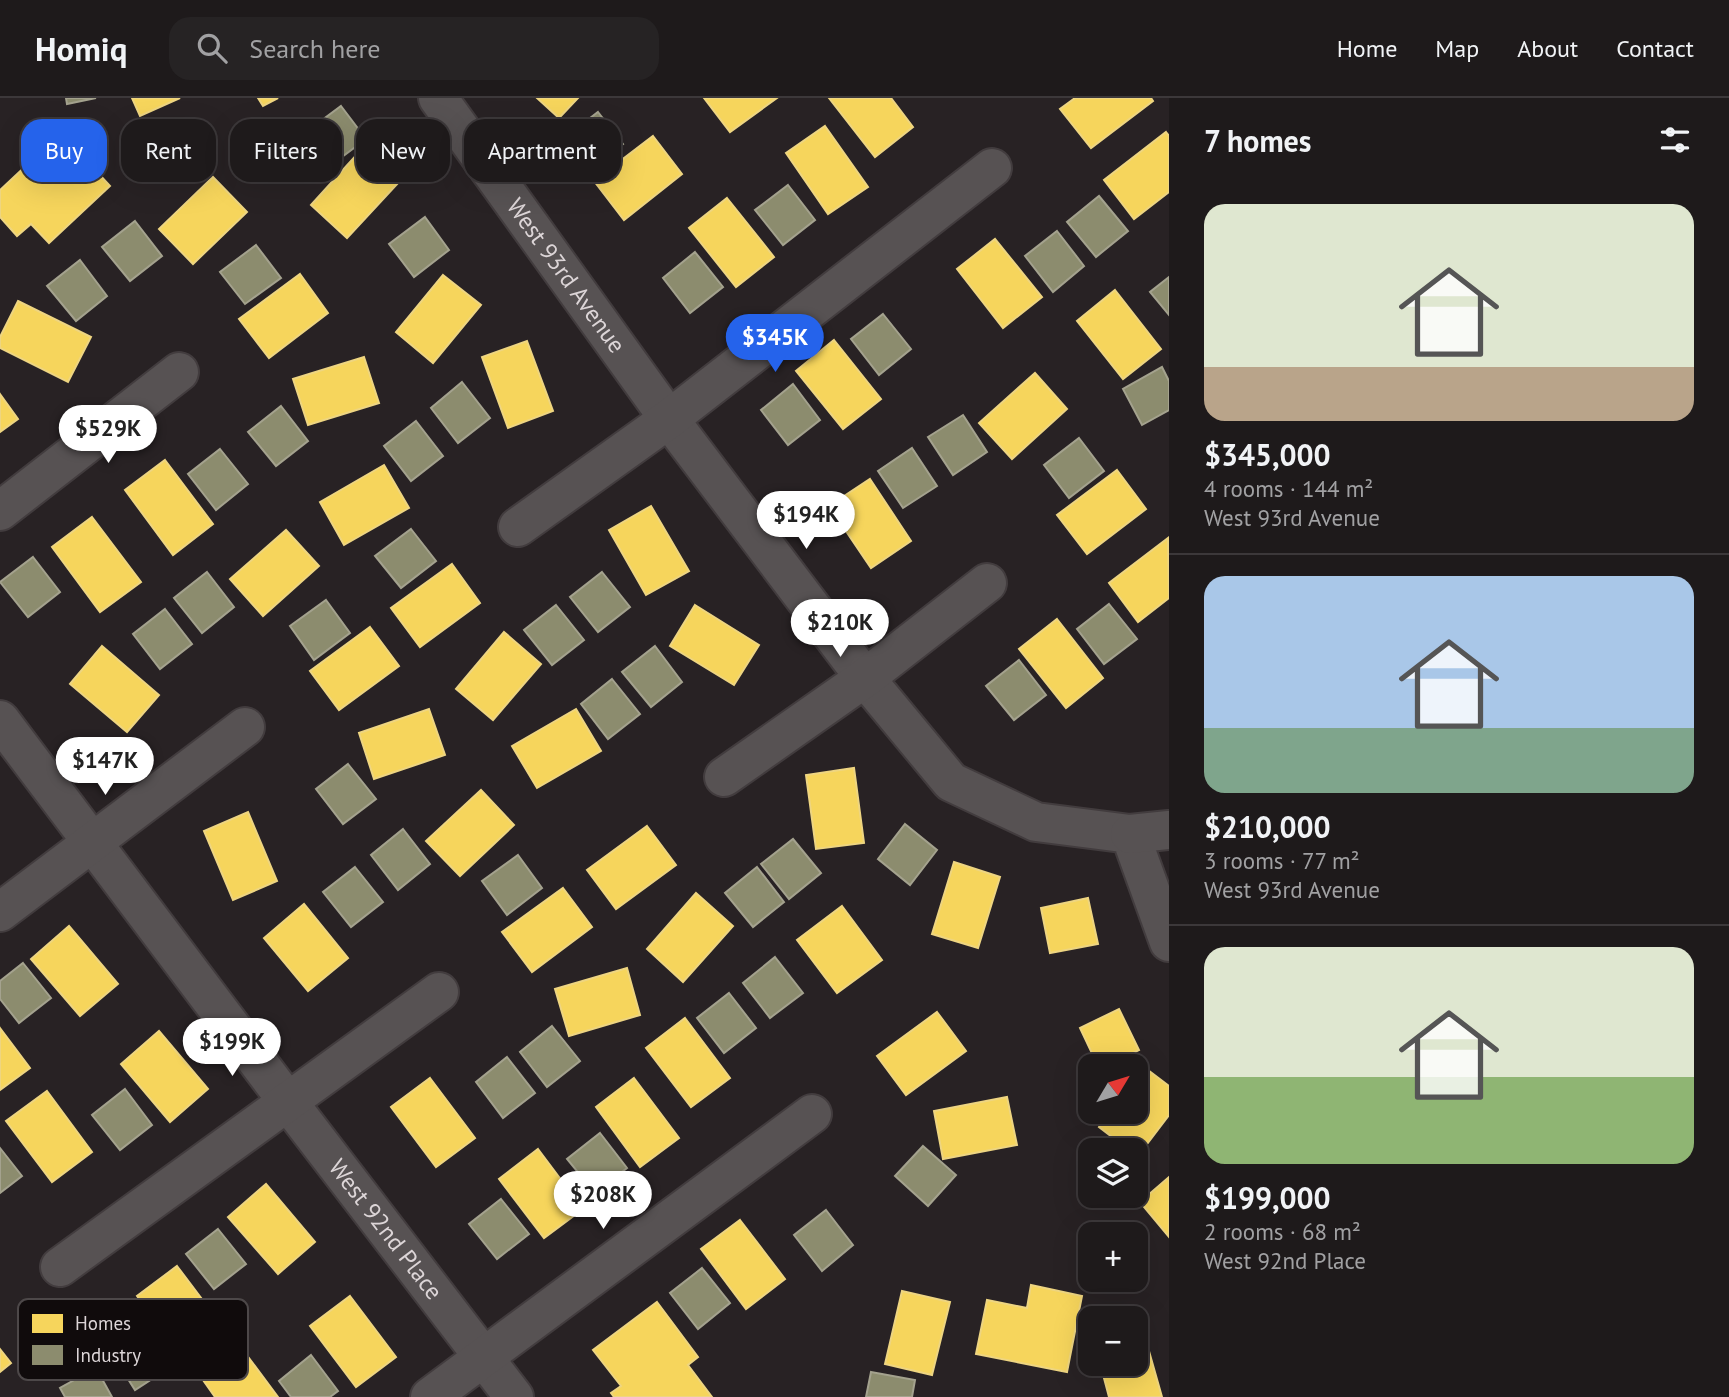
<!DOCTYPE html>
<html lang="en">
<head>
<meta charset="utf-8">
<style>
  body { margin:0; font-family:"PT Sans",sans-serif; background:#262324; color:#f1f3f6; height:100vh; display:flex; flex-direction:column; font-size:26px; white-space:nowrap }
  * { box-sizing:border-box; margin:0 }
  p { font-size:23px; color:#a1a1a3 }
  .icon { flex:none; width:38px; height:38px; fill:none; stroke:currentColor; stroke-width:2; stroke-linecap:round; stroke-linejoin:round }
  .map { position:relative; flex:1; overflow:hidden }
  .drawer { display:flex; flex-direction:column; background:#1e1a1b; width:560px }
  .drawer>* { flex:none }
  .banner { position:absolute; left:21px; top:21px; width:665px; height:63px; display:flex; gap:14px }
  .needle { width:46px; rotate:52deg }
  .fabs { position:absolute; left:1078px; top:956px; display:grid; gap:14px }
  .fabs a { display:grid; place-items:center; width:70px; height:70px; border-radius:14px; background:#1e1a1b; box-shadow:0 7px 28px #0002,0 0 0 2px #3c383a; font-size:35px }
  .price { position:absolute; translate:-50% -60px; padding:0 16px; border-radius:24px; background:#fff; color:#222; font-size:23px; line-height:46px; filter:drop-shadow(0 2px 4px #0008) }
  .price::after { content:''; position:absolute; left:50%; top:42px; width:21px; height:16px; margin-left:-10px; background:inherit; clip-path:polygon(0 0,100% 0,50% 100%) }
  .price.active { background:#2563eb; color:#fff }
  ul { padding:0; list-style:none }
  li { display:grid; align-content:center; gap:14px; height:371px; padding:0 35px }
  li+li { border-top:2px solid #3c383a }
  li span { display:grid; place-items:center; height:217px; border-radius:21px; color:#555 }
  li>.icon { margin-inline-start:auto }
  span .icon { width:126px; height:126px; fill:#fffc; stroke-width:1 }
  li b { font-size:30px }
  h2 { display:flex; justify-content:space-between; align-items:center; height:84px; padding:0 35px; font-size:30px }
  .chip { padding:0 24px; border-radius:21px; background:#1e1a1b; box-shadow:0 7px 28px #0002,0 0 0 2px #3c383a; font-size:24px; line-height:63px }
  .chip.active { background:#2563eb; color:#fff }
  header { display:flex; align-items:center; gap:42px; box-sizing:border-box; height:98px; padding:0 35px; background:#1e1a1b; border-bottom:2px solid #3c383a }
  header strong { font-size:33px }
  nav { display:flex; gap:38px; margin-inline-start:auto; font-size:24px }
  .search { width:490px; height:63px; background:#262324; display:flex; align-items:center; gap:18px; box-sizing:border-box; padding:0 24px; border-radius:21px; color:#a1a1a3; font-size:26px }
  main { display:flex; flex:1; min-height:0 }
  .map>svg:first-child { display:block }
  .homes { fill:#f6d55c; stroke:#eed581; stroke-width:2 }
  .industry { fill:#8c8c6e; stroke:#a4a28e; stroke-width:2 }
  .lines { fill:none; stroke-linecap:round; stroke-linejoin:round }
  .minor-casing { stroke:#423c3e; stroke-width:42 }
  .minor { stroke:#575253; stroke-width:38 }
  .labels { text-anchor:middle; stroke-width:7; stroke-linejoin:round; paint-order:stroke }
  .street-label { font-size:24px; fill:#dcd5d7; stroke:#100b0c }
  .key { fill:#100b0c; stroke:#4d4849; stroke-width:2 }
  .key-label { font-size:19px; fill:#dcd5d7 }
</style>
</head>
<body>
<header>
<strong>Homiq</strong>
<div class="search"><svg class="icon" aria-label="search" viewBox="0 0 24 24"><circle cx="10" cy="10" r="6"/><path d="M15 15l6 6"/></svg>Search here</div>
<nav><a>Home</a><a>Map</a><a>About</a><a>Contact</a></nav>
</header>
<main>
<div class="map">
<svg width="1169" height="1299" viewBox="0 0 1169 1299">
  <rect width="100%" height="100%" fill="#282224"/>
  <g class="homes">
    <polygon points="132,0 180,0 140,18"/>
    <polygon points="258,0 278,0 263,8"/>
    <polygon points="537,0 578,0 559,20"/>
    <polygon points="704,0 777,0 730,34"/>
    <polygon points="829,0 891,0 913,29 875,59"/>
    <polygon points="1075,0 1151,0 1153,3 1091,50 1060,11"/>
    <polygon points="825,28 868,89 828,116 786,55"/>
    <polygon points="1166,34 1169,38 1169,94 1134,121 1104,82"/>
    <polygon points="61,35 110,88 49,145 31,126 17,138 0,119 0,92"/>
    <polygon points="653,38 682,76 624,122 594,83"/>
    <polygon points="361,52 398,85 347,140 311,107"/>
    <polygon points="213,79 247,114 193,166 159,131"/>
    <polygon points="727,100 774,159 736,189 689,130"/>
    <polygon points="995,141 1042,199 1003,230 957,171"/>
    <polygon points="300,176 328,215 269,260 239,221"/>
    <polygon points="443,177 481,207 433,265 396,234"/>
    <polygon points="1115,192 1161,251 1123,281 1077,223"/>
    <polygon points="18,203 91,239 68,284 0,250 0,239"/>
    <polygon points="834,242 881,301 843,331 796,273"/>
    <polygon points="527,243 553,313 508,330 482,259"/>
    <polygon points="364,259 379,305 308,327 293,281"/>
    <polygon points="1035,275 1067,311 1012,361 979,325"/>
    <polygon points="0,296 18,321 0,334"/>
    <polygon points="165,362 213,426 173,457 125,392"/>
    <polygon points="384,367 409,410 344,447 320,404"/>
    <polygon points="1117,372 1146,411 1087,456 1057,417"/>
    <polygon points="870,381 911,443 871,470 829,408"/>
    <polygon points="651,408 689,473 646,497 609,432"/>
    <polygon points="92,419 141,484 100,514 52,449"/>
    <polygon points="286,432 319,468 263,518 230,481"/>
    <polygon points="1168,440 1169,500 1138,524 1109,485"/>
    <polygon points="452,466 480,505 420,549 391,510"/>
    <polygon points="695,507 759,547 734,587 670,548"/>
    <polygon points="1057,521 1103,580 1066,610 1019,551"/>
    <polygon points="370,529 399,568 339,612 310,573"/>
    <polygon points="504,534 541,566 493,622 456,591"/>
    <polygon points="102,548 159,597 127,634 70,586"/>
    <polygon points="429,611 445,657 374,681 359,635"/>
    <polygon points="576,611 601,653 537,690 512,648"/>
    <polygon points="854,670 864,745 816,751 806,677"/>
    <polygon points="481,692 514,727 460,778 426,743"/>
    <polygon points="248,714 277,783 233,802 204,733"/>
    <polygon points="647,728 676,767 616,811 587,772"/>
    <polygon points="954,764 1000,779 978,850 932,836"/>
    <polygon points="563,790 592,829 532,874 502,834"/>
    <polygon points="696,795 733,828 683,884 647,851"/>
    <polygon points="1088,800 1098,846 1050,855 1041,810"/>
    <polygon points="304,806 348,860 308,893 264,840"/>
    <polygon points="842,808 882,862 837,895 797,842"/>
    <polygon points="69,828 118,886 80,918 31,861"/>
    <polygon points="627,870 640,917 569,938 555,891"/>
    <polygon points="1119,911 1139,952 1107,968 1098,968 1080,930"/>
    <polygon points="937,914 966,953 906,997 877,958"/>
    <polygon points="685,920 730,980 691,1009 646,950"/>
    <polygon points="0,930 30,970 0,992"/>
    <polygon points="159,933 208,991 170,1024 121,966"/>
    <polygon points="1144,969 1169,988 1169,1017 1138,1058 1136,1052 1129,1052 1099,1029 1111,1013 1136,1013 1136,980"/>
    <polygon points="430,980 475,1040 436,1069 391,1009"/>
    <polygon points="634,980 679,1040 640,1069 596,1009"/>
    <polygon points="47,993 92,1054 52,1084 6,1023"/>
    <polygon points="1007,999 1017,1047 943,1061 934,1013"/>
    <polygon points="538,1051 583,1111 544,1140 499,1081"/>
    <polygon points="1169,1079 1169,1139 1140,1104"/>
    <polygon points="266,1086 315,1144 278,1176 228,1119"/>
    <polygon points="740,1122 785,1181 746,1211 701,1151"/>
    <polygon points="177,1168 223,1229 183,1259 137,1198"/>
    <polygon points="1031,1187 1082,1198 1067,1274 976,1256 987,1202 1027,1210"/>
    <polygon points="902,1193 950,1204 932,1277 885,1266"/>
    <polygon points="350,1198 396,1259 356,1289 310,1228"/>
    <polygon points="657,1204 698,1259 688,1267 712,1299 614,1299 611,1295 621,1288 593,1252"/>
    <polygon points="1145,1239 1162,1299 1109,1299 1100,1265 1136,1265 1136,1242"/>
    <polygon points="0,1251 11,1265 0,1274"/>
    <polygon points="243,1252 278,1299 215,1299 203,1282"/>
  </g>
  <g class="industry">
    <polygon points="66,0 96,0 67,6"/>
    <polygon points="341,8 366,41 315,79 290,46"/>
    <polygon points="598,14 623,46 588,73 563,41"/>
    <polygon points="788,87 815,122 783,147 755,112"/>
    <polygon points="1099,98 1128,133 1096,159 1067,124"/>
    <polygon points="425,119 449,152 414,179 389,146"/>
    <polygon points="135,123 162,158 130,183 102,149"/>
    <polygon points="1057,133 1084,168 1053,194 1025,158"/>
    <polygon points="256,147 281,180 245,206 220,174"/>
    <polygon points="695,154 723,189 690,215 663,180"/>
    <polygon points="80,162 107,198 76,223 47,188"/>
    <polygon points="1169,179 1169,217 1150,194"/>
    <polygon points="883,216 911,251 879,277 851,241"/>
    <polygon points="1162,269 1169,283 1169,312 1142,327 1123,291"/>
    <polygon points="462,284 490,320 458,345 431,310"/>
    <polygon points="793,286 820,322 788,347 761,312"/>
    <polygon points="281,308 308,343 276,368 248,334"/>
    <polygon points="963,317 987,354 953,377 928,339"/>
    <polygon points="416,323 443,358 411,383 384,348"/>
    <polygon points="1079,340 1104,373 1069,400 1044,367"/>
    <polygon points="912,350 937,388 903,410 878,373"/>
    <polygon points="220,351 248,386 216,412 188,376"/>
    <polygon points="411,431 436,463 401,490 375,458"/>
    <polygon points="33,459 60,494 28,519 0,484"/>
    <polygon points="207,474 234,509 202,535 174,500"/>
    <polygon points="602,474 630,509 598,534 570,499"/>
    <polygon points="326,502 350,535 314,562 290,528"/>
    <polygon points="1109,506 1137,541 1104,566 1077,531"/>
    <polygon points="556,507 584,542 552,567 524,532"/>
    <polygon points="165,511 192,546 160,571 133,536"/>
    <polygon points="655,548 682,584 651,609 622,574"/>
    <polygon points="1019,562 1046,597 1014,622 986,588"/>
    <polygon points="612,581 640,616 608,641 581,606"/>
    <polygon points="348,666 376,701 343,726 316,691"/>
    <polygon points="905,726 937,752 910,787 878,761"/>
    <polygon points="403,731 430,766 398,792 371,757"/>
    <polygon points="793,741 821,775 789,801 761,766"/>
    <polygon points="518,757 542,790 507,817 482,783"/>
    <polygon points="355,769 383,804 351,829 323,794"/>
    <polygon points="757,769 784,804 753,829 725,795"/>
    <polygon points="775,859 803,895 770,920 743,885"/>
    <polygon points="23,865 51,900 19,925 0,901 0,883"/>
    <polygon points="729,895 756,930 724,955 697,920"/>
    <polygon points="552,928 580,963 547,989 520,954"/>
    <polygon points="507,959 535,995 503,1020 476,984"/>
    <polygon points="125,991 152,1027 120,1052 92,1017"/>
    <polygon points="600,1035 627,1070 595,1095 567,1061"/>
    <polygon points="923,1048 956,1077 928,1108 895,1078"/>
    <polygon points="0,1050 22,1078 0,1095"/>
    <polygon points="501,1101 529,1136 497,1161 469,1126"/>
    <polygon points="826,1112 853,1147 822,1173 794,1137"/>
    <polygon points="218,1131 246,1166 214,1191 186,1156"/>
    <polygon points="702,1170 730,1205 698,1231 670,1195"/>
    <polygon points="146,1232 169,1270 135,1292 111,1254"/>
    <polygon points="311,1257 338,1293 330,1299 291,1299 279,1283"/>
    <polygon points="96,1270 112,1299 65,1299 60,1290"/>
    <polygon points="871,1274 915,1282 912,1299 866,1299"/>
  </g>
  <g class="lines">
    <defs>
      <g id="minor">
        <path id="s1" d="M438,0L669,321L865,580L951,684L1036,724L1130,736L1169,844"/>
        <polyline points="0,413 179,274"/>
        <polyline points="518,429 669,321 992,70"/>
        <path id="s2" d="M0,622L288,1004L514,1299"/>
        <polyline points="724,679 865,580 987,485"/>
        <polyline points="1130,736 1169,732"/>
        <polyline points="0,814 245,629"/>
        <polyline points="60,1169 439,894"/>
        <polyline points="430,1299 812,1016"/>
      </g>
    </defs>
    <use href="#minor" class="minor-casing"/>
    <use href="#minor" class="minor"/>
  </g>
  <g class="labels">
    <g class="street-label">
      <text dy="8" stroke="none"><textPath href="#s1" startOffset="219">West 93rd Avenue</textPath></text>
      <text dy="8" stroke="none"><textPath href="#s2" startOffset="639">West 92nd Place</textPath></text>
    </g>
  </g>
  <rect x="18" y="1201" width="230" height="81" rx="10" class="key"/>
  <rect x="32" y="1216" width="31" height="19" fill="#f6d55c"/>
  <rect x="32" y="1247" width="31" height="20" fill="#8c8c6e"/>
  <g class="key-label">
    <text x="75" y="1232">Homes</text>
    <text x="75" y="1264">Industry</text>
  </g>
</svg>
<div class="fabs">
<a><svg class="needle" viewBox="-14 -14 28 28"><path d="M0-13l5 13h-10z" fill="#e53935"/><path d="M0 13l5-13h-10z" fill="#a1a1a3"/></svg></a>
<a><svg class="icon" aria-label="layers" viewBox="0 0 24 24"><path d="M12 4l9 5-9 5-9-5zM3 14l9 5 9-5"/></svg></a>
<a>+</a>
<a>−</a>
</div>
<b class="price active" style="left:775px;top:276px">$345K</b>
<b class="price" style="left:108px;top:367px">$529K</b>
<b class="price" style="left:806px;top:453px">$194K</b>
<b class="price" style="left:840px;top:561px">$210K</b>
<b class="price" style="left:105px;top:699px">$147K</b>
<b class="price" style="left:232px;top:980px">$199K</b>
<b class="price" style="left:603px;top:1133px">$208K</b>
<div class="banner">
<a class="chip active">Buy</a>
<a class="chip">Rent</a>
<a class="chip">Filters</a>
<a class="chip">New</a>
<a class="chip">Apartment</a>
</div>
</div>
<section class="drawer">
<h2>7 homes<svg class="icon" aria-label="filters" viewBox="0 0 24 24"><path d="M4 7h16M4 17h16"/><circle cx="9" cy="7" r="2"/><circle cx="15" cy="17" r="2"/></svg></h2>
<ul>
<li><span style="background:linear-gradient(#dfe7d0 75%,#b9a48a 0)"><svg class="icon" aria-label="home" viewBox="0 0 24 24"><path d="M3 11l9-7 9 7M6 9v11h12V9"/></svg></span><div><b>$345,000</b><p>4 rooms · 144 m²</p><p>West 93rd Avenue</p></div></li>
<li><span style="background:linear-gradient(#a9c7e8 70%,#7fa58c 0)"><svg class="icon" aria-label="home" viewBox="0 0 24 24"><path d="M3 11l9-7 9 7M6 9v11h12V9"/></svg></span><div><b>$210,000</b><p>3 rooms · 77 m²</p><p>West 93rd Avenue</p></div></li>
<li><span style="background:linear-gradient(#dfe7d0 60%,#8fb573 0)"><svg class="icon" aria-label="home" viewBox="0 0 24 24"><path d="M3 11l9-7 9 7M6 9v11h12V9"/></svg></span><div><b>$199,000</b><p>2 rooms · 68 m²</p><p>West 92nd Place</p></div></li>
</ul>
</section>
</main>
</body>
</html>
